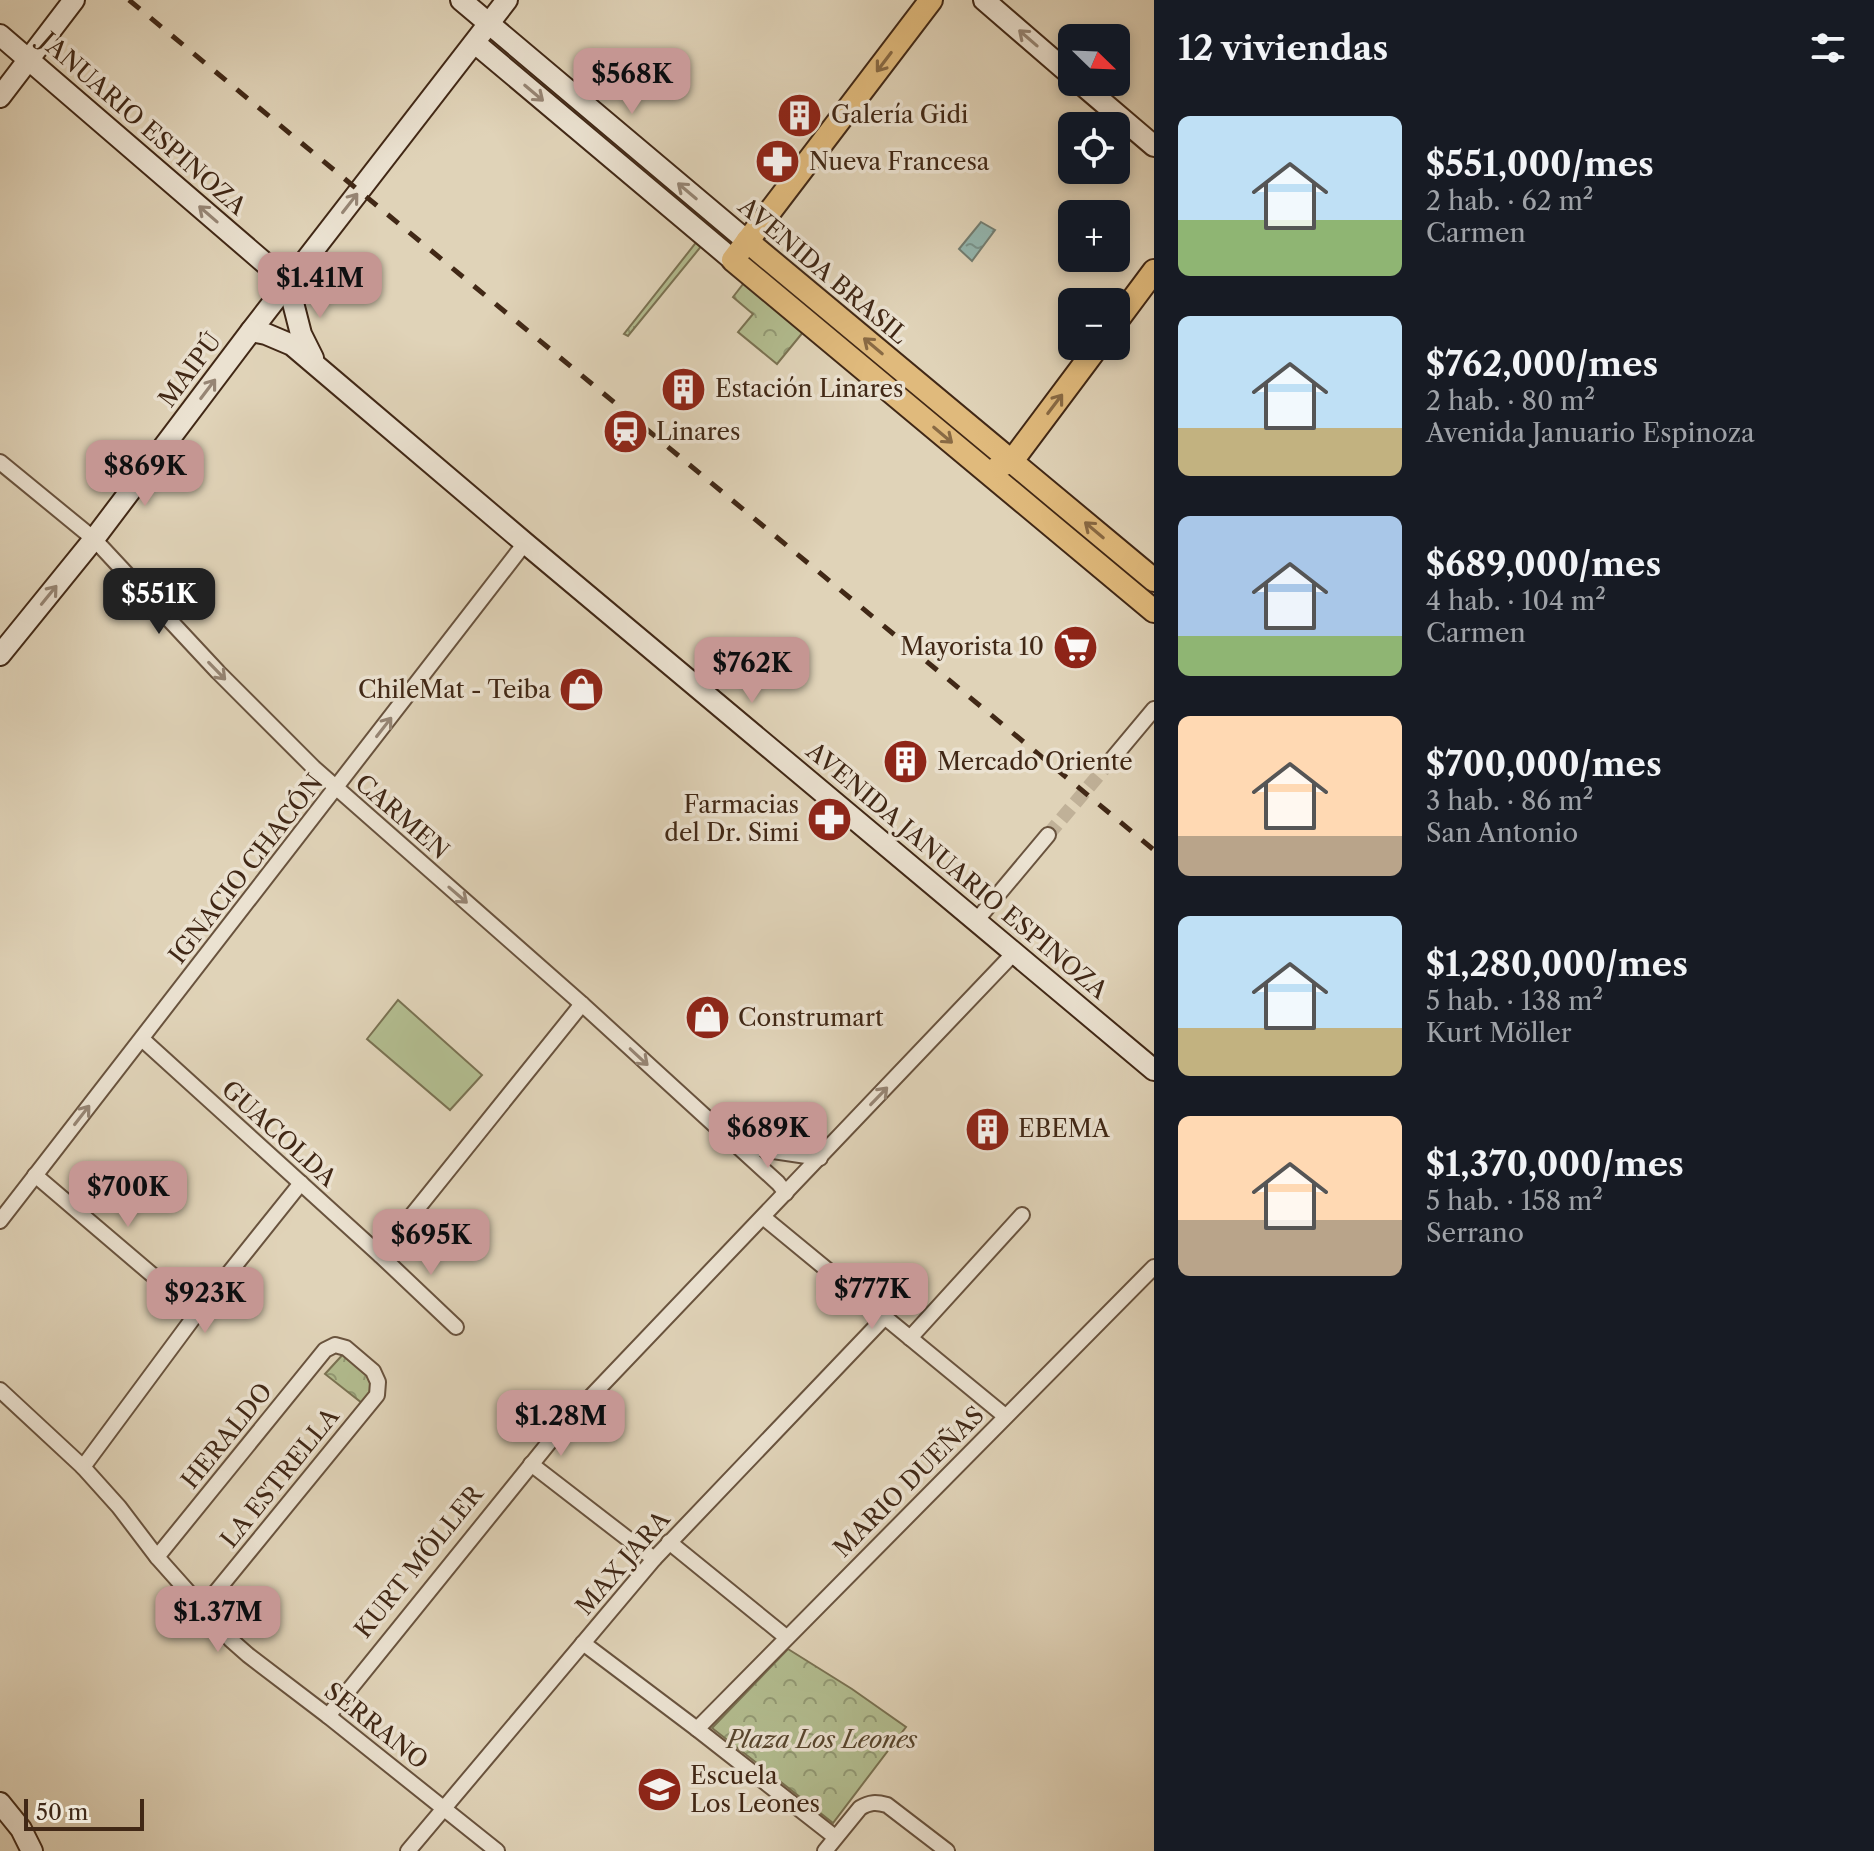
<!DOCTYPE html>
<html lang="es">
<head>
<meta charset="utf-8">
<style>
  body { margin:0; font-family:"Libre Caslon Text",serif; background:#242831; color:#f1f3f6; height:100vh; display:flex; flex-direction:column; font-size:30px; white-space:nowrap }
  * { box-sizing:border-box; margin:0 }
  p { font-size:26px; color:#9ea1a6 }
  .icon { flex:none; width:44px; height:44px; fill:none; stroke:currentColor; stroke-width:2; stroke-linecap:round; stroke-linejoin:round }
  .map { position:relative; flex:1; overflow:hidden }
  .drawer { display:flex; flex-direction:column; background:#171b24; width:720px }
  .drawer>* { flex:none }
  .needle { width:52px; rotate:113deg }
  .buttons { position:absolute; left:1058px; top:24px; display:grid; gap:16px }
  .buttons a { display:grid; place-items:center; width:72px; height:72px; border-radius:12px; background:#171b24; box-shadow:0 4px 12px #0003; font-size:40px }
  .scale { position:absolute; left:24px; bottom:20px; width:120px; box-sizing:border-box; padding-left:8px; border:4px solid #412816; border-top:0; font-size:22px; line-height:28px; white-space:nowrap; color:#412816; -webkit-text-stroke:6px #ebe2d1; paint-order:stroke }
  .price { position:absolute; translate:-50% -68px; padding:0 18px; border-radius:16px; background:#c59692; color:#111; font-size:26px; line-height:52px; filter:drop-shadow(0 2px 4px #0008) }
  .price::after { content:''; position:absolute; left:50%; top:48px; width:24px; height:18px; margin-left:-12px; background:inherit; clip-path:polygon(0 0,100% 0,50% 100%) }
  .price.current { background:#222; color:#fff }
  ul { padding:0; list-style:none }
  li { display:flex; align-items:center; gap:24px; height:200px; padding:0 24px }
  li span { display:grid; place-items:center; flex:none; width:224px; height:160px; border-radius:12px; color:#555 }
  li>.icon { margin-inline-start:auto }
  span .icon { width:96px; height:96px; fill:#fffc; stroke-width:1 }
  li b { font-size:34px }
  h2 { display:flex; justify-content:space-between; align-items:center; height:96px; padding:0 24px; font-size:34px }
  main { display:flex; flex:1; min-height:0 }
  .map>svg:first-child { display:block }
  .grass { fill:url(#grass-tufts); stroke:#7a7252; stroke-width:2 }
  .forest { fill:url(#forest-crowns); stroke:#7a7252; stroke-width:2 }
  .garden { fill:#b2bc8f; stroke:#7a7252; stroke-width:2 }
  .water { fill:url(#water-ripples); stroke:#737e72; stroke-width:2 }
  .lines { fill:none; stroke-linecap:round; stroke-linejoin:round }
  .street-tunnel { stroke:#c0b198; stroke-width:14; stroke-dasharray:14 7; stroke-linecap:butt }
  .street-casing { stroke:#69533e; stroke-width:18 }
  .secondary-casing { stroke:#412816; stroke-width:24 }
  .primary-casing { stroke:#412816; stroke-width:26 }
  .street { stroke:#ebe2d1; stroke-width:14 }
  .secondary { stroke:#ebe2d1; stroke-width:20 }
  .primary { stroke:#e0ba7c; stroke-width:22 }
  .rail { stroke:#412816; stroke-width:5; stroke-dasharray:14 14; stroke-linecap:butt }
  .oneway { stroke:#968574 }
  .oneway2 { stroke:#896a44 }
  .labels { text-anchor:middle; stroke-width:7; stroke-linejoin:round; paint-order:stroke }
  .poi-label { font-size:24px; fill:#412816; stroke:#ebe2d1; text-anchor:start }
  .street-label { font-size:24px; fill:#412816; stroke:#ebe2d1 }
  .park-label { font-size:24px; font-style:italic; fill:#58462e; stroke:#ebe2d1 }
</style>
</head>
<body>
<main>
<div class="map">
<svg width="1154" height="1851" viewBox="0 0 1154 1851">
  <defs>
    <pattern id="grass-tufts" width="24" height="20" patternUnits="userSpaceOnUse" patternTransform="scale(2)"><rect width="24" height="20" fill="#b2bc8f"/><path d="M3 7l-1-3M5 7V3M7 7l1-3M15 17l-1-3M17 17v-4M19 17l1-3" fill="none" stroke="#929974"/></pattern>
    <pattern id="forest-crowns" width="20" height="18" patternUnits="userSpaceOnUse" patternTransform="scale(2)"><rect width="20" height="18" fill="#b2bc8f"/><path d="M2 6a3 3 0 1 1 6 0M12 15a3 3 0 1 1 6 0" fill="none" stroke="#929974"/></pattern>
    <pattern id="water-ripples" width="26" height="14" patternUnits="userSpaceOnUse" patternTransform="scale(2)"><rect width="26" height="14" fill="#94b7b0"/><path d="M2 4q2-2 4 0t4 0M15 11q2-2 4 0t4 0" fill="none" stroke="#7a958e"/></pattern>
  </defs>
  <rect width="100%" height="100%" fill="#e0d3b8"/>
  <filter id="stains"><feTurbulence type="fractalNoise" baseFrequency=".0025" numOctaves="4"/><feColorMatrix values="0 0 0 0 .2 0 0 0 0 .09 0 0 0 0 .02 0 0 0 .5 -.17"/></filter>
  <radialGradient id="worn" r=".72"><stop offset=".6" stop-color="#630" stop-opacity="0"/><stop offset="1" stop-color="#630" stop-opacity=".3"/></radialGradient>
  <polygon class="grass" points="698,240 703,244 628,336 624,334"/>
  <g class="forest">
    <polygon points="747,279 804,331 777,364 738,332 753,314 733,297"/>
    <polygon points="346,1351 378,1382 362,1403 325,1374"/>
    <polygon points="788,1649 852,1689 906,1727 833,1823 712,1728"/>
  </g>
  <polygon class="garden" points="398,1000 482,1075 450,1110 367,1039"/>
  <polygon class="water" points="981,222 995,230 972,261 959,249"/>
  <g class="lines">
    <polyline class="street-tunnel" points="1048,835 1108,764"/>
    <defs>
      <g id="street">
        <polyline points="0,462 94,539 218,672 314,768 582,1004 778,1183 786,1193"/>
        <polyline points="1108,764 1154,709"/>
        <polyline points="976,921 1048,835"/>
        <polyline points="142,1039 380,1255 456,1327"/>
        <polyline points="736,1142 753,1148 820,1158"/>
        <polyline points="35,1175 197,1313"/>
        <polyline points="763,1217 1005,1416"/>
        <polyline points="0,1221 525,543"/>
        <polyline points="380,1255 582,1004"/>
        <polyline points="910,1338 1022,1215"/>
        <polyline points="0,1390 83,1467 119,1507 157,1557 231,1640 248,1655 328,1716 497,1851"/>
        <polyline points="531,1464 654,1559"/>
        <polyline points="83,1467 197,1313 301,1183"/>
        <polyline points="669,1542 786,1637"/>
        <polyline points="157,1557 325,1350 335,1345 346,1348 373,1371 378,1382 377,1395 202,1609"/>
        <polyline points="583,1643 697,1729 835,1837"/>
        <polyline points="328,1716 560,1429 1014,953"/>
        <polyline points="697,1729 1154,1267"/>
        <polyline points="408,1851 654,1559 885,1317"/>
        <path d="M825,1851L860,1808C870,1802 876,1802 887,1805L947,1851"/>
      </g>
      <g id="secondary">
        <polyline points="461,0 747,241"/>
        <polyline points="984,0 1072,76"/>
        <polyline points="0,35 288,283 301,334 313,358"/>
        <polyline points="475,43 733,260"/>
        <polyline points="1079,82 1154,146"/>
        <polyline points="0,97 74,0"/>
        <polyline points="251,331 266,334 292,345 525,543 1154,1070"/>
        <polyline points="0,655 94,539 251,331 507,0"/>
        <polyline points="0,1803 21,1829 32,1851"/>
      </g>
      <g id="primary">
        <polyline points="931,0 733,260 1154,611"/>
        <polyline points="747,241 1154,580"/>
        <polyline points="1116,322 1154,271"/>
        <polyline points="998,467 1012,461 1098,346"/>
      </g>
    </defs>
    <use href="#street" class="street-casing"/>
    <use href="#secondary" class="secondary-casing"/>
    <use href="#primary" class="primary-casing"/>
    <use href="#street" class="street"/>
    <use href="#secondary" class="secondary"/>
    <use href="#primary" class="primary"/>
    <polyline class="rail" points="129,0 1154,850"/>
  </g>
  <defs><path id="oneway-shaft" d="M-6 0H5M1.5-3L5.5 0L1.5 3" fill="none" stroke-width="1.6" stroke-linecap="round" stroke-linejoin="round" transform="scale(2)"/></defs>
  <g class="oneway">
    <use href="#oneway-shaft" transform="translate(1028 38) rotate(-139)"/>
    <use href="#oneway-shaft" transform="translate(534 93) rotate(40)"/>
    <use href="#oneway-shaft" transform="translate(687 191) rotate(-140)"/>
    <use href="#oneway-shaft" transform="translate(350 203) rotate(-52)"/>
    <use href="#oneway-shaft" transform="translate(208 214) rotate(-139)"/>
    <use href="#oneway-shaft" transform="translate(208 389) rotate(-53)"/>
    <use href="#oneway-shaft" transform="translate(49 595) rotate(-51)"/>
    <use href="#oneway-shaft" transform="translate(217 671) rotate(46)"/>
    <use href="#oneway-shaft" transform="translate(384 727) rotate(-52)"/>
    <use href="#oneway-shaft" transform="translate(458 895) rotate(41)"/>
    <use href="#oneway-shaft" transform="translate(639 1057) rotate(43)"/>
    <use href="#oneway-shaft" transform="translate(879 1096) rotate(-46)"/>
    <use href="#oneway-shaft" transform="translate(82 1115) rotate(-52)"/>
  </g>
  <g class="oneway2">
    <use href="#oneway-shaft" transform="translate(884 62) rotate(127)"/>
    <use href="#oneway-shaft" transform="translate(873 346) rotate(-140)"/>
    <use href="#oneway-shaft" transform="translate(1055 404) rotate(-53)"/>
    <use href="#oneway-shaft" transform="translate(943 435) rotate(40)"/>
    <use href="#oneway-shaft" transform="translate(1094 530) rotate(-140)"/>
  </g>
  <defs>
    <symbol id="building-disc" viewBox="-11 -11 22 22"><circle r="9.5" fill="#8f2418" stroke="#ebe2d1"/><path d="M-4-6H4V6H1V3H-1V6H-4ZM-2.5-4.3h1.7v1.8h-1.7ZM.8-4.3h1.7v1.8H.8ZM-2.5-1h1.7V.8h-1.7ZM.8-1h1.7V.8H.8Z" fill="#fff"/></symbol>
    <symbol id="pharmacy-disc" viewBox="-11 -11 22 22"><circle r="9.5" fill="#8f2418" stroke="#ebe2d1"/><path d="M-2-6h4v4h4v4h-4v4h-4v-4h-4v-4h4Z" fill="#fff"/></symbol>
    <symbol id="station-disc" viewBox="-11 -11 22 22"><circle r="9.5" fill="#8f2418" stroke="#ebe2d1"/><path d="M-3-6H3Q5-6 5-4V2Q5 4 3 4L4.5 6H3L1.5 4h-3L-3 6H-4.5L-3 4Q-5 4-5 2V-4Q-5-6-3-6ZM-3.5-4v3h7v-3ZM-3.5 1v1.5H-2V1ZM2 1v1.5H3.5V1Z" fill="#fff"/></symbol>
    <symbol id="supermarket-disc" viewBox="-11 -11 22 22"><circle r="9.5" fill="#8f2418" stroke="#ebe2d1"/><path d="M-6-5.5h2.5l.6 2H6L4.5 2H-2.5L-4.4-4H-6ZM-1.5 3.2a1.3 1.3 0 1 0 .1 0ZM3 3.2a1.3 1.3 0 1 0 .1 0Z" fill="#fff"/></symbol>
    <symbol id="shop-disc" viewBox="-11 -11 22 22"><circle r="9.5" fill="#8f2418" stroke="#ebe2d1"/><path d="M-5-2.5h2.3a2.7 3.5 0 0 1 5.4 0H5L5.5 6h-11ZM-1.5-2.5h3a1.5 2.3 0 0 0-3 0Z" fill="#fff"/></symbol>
    <symbol id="school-disc" viewBox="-11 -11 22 22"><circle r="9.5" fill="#8f2418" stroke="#ebe2d1"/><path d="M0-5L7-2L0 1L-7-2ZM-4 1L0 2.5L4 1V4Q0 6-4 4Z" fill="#fff"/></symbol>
  </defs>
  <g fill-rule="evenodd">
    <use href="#building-disc" x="774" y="90" width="51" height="51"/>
    <use href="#pharmacy-disc" x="752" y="136" width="51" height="51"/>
    <use href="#building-disc" x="658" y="364" width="51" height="51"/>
    <use href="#station-disc" x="600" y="406" width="51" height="51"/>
    <use href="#supermarket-disc" x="1050" y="622" width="51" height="51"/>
    <use href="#shop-disc" x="556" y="664" width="51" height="51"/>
    <use href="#building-disc" x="880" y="736" width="51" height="51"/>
    <use href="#pharmacy-disc" x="804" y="794" width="51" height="51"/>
    <use href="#shop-disc" x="682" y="992" width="51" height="51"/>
    <use href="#building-disc" x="962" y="1104" width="51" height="51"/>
    <use href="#school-disc" x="634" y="1764" width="51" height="51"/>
  </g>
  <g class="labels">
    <g class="poi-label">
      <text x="831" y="123">Galería Gidi</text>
      <text x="809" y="170">Nueva Francesa</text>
      <text x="715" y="397">Estación Linares</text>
      <text x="656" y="440">Linares</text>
      <text x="1044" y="655" text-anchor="end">Mayorista 10</text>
      <text x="551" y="698" text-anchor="end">ChileMat - Teiba</text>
      <text x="937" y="770">Mercado Oriente</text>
      <text x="799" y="813" text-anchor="end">Farmacias<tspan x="799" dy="28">del Dr. Simi</tspan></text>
      <text x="738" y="1026">Construmart</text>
      <text x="1018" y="1137">EBEMA</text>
      <text x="690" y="1784">Escuela<tspan x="690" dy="28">Los Leones</tspan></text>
    </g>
    <g class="street-label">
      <text transform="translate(143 124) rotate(41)" y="8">JANUARIO ESPINOZA</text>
      <text transform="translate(823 271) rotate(40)" y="8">AVENIDA BRASIL</text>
      <text transform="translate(190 370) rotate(-53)" y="8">MAIPÚ</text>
      <text transform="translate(402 817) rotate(41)" y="8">CARMEN</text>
      <text transform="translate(246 869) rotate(-52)" y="8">IGNACIO CHACÓN</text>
      <text transform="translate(957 871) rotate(40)" y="8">AVENIDA JANUARIO ESPINOZA</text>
      <text transform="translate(279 1134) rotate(42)" y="8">GUACOLDA</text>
      <text transform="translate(227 1436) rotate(-51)" y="8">HERALDO</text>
      <text transform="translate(280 1478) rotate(-51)" y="8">LA ESTRELLA</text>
      <text transform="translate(909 1482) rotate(-45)" y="8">MARIO DUEÑAS</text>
      <text transform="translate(419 1562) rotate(-51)" y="8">KURT MÖLLER</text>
      <text transform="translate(623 1563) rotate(-49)" y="8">MAX JARA</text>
      <text transform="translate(376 1726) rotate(38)" y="8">SERRANO</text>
    </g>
    <g class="park-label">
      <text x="822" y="1748">Plaza Los Leones</text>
    </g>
  </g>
  <rect width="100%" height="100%" filter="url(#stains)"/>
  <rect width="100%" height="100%" fill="url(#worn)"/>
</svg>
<div class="buttons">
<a><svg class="needle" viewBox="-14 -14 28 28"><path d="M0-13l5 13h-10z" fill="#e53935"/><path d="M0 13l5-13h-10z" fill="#9ea1a6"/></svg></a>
<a><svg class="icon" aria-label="locate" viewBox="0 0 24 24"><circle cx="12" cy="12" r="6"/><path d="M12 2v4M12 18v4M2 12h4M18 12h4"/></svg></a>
<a>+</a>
<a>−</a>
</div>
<div class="scale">50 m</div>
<b class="price" style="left:632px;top:116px">$568K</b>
<b class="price" style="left:320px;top:320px">$1.41M</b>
<b class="price" style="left:145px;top:508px">$869K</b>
<b class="price current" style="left:159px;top:636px">$551K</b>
<b class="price" style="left:752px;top:705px">$762K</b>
<b class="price" style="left:768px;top:1170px">$689K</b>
<b class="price" style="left:128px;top:1229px">$700K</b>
<b class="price" style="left:431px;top:1277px">$695K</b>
<b class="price" style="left:872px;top:1331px">$777K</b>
<b class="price" style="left:205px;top:1335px">$923K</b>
<b class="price" style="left:561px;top:1458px">$1.28M</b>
<b class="price" style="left:218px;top:1654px">$1.37M</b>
</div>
<section class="drawer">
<h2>12 viviendas<svg class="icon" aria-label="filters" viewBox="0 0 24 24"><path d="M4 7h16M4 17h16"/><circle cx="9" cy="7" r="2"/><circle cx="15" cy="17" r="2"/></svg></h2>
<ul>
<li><span style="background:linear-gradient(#bfe0f5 65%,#8fb573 0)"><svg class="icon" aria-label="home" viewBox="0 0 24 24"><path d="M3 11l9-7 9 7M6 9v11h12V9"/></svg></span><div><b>$551,000/mes</b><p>2 hab. · 62 m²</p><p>Carmen</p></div></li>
<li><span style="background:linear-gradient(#bfe0f5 70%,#c2b280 0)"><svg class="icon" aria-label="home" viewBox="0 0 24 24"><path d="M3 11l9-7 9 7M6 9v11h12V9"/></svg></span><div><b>$762,000/mes</b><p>2 hab. · 80 m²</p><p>Avenida Januario Espinoza</p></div></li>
<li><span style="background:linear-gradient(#a9c7e8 75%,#8fb573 0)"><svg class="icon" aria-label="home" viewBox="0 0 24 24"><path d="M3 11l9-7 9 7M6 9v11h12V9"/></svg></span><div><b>$689,000/mes</b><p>4 hab. · 104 m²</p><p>Carmen</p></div></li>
<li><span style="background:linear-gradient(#ffd9b3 75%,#b9a48a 0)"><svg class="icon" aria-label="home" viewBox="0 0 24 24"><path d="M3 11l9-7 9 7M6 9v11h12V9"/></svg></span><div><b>$700,000/mes</b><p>3 hab. · 86 m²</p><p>San Antonio</p></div></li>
<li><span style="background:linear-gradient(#bfe0f5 70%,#c2b280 0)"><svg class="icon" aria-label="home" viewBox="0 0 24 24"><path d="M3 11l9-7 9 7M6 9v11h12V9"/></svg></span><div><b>$1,280,000/mes</b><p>5 hab. · 138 m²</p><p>Kurt Möller</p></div></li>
<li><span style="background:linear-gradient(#ffd9b3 65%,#b9a48a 0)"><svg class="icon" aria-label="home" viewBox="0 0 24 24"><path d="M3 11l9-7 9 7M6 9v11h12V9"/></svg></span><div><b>$1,370,000/mes</b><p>5 hab. · 158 m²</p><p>Serrano</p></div></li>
</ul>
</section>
</main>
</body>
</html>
